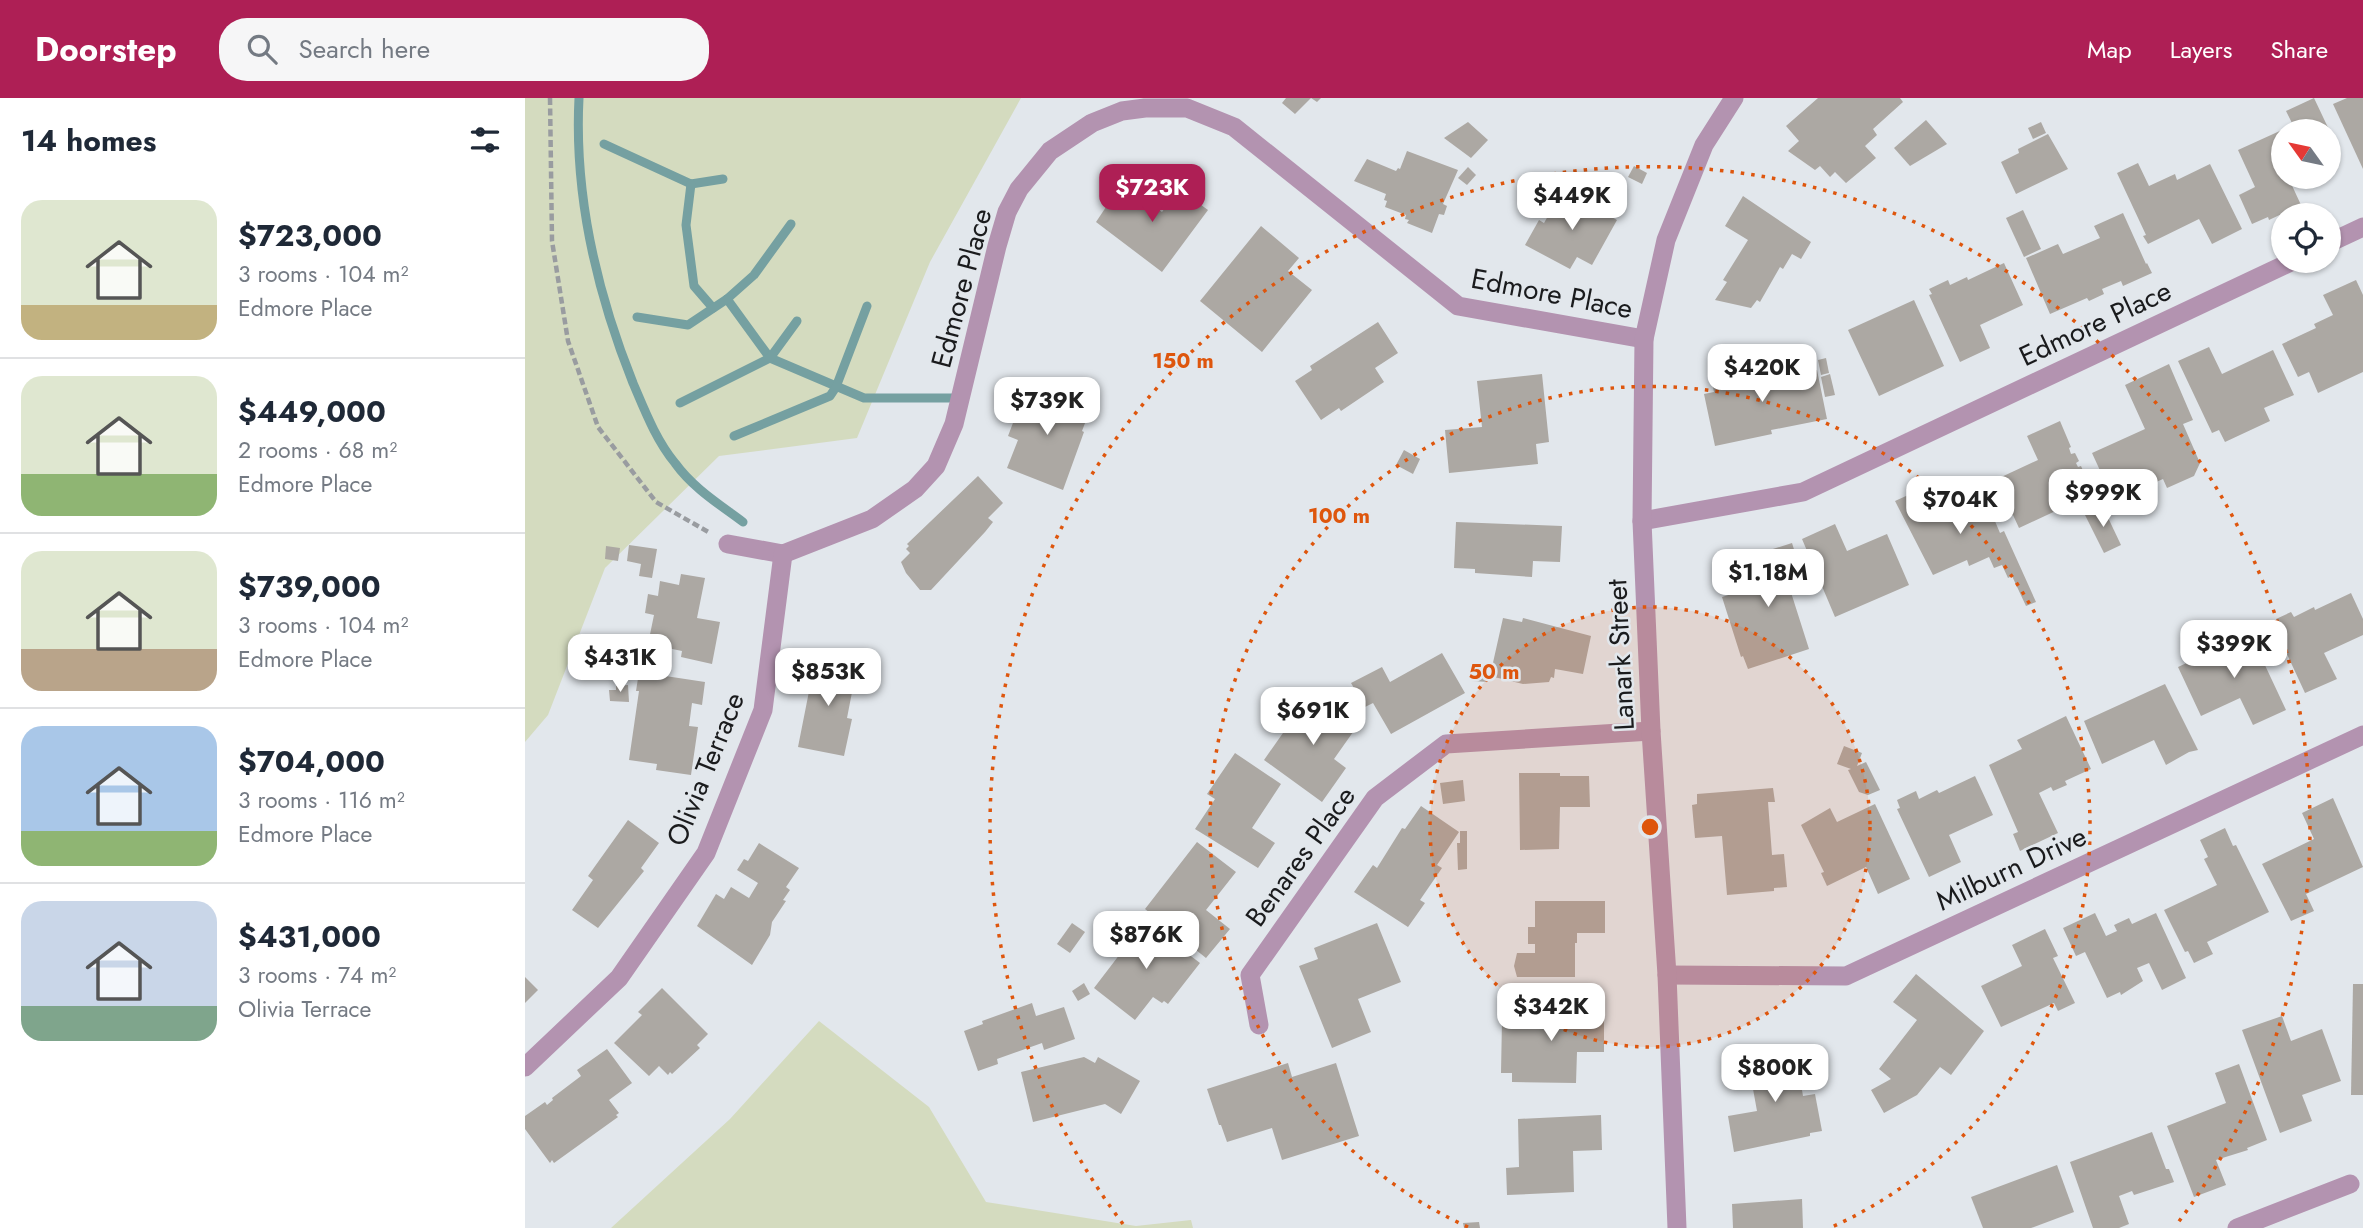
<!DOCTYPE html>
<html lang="en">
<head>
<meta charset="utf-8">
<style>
  body { margin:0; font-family:Jost,sans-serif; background:#f6f6f7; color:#1f2937; height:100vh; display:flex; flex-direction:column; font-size:26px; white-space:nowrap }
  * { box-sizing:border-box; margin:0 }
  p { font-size:23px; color:#747a83 }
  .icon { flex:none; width:38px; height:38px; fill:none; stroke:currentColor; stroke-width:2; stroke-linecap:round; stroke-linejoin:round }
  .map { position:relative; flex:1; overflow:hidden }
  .drawer { display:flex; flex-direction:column; background:#fff; width:525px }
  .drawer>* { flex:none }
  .needle { width:46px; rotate:303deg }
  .controls { position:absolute; left:1746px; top:21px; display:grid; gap:14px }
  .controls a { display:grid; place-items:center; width:70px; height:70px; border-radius:50%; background:#fff; box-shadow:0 2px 5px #0004; font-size:35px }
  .price { position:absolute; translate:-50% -60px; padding:0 16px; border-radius:14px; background:#fff; color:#222; font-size:23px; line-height:46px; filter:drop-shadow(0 2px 4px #0008) }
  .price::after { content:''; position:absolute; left:50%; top:42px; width:21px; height:16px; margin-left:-10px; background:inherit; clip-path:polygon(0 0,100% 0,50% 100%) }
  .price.active { background:#ae1f55; color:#fff }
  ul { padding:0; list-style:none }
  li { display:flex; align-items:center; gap:21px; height:175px; padding:0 21px }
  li+li { border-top:2px solid #e0e1e3 }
  li span { display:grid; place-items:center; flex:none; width:196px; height:140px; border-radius:21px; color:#555 }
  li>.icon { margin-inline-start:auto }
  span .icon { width:84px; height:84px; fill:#fffc; stroke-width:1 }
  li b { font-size:30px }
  h2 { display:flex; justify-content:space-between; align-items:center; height:84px; padding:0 21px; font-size:30px }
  header { display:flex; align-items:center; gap:42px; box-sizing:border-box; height:98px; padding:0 35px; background:#ae1f55; color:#fff }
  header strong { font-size:33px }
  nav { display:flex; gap:38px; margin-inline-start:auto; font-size:24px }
  .search { width:490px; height:63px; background:#f6f6f7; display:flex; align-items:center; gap:18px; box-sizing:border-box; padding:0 24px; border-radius:28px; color:#747a83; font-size:26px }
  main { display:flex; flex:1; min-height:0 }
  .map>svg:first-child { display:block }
  .green { fill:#d4dbbf }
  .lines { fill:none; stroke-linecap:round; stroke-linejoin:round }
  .stream { stroke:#75a0a1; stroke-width:9 }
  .building { fill:#aca8a3 }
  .path { stroke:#999ca0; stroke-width:4.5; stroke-dasharray:7 3.5; stroke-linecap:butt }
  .minor { stroke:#b393b0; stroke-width:19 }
  .ring { fill:none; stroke:#de560d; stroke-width:3.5; stroke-dasharray:3.5 7 }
  .labels { text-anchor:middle; stroke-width:5; stroke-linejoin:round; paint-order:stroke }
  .street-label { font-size:28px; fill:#1a1b1d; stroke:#e2e7ec }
  .centre { fill:#de560d; stroke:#e2e7ec; stroke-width:3.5 }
  .ring-label { font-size:21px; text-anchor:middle; font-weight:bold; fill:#de560d; stroke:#e2e7ec; stroke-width:5; stroke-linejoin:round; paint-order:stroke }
</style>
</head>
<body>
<header>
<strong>Doorstep</strong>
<div class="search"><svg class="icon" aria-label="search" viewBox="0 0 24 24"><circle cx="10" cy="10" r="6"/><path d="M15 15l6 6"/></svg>Search here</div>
<nav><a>Map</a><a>Layers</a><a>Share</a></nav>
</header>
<main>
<section class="drawer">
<h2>14 homes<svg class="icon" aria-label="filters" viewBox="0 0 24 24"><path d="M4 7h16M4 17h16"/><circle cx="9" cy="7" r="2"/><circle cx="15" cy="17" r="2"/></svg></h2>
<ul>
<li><span style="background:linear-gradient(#dfe7d0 75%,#c2b280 0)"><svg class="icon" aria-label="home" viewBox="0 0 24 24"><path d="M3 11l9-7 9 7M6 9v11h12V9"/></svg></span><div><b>$723,000</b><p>3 rooms · 104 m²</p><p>Edmore Place</p></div></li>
<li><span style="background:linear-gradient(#dfe7d0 70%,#8fb573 0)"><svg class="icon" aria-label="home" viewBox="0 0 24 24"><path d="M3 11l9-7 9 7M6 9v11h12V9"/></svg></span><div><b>$449,000</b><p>2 rooms · 68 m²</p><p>Edmore Place</p></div></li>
<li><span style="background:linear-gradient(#dfe7d0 70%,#b9a48a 0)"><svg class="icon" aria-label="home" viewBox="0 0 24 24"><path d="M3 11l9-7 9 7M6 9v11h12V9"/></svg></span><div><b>$739,000</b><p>3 rooms · 104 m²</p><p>Edmore Place</p></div></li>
<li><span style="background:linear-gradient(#a9c7e8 75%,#8fb573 0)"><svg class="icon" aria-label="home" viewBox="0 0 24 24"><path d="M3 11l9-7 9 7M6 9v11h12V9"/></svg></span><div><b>$704,000</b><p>3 rooms · 116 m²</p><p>Edmore Place</p></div></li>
<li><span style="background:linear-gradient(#c9d6e8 75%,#7fa58c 0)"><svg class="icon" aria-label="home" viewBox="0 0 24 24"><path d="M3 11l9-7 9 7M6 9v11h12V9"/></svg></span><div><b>$431,000</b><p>3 rooms · 74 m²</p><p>Olivia Terrace</p></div></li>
</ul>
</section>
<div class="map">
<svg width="1838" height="1130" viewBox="0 0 1838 1130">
  <rect width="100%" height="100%" fill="#e2e7ec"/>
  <g class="green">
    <polygon points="0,0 496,0 405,164 332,340 194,358 80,470 23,617 0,644"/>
    <polygon points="294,923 404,1009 461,1104 611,1128 666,1122 668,1130 86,1130 205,1021"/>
  </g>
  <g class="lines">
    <g class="stream">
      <path d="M54,0C49,98 72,195 108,285C120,313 131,342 150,365C168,390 194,406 218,424"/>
      <polyline points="79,46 166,86 198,81"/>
      <polyline points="166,86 161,127 169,188 188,210"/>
      <polyline points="202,201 245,260 339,300 435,300"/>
      <polyline points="112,219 163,227 202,201 229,177 266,126"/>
      <polyline points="155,305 245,260 272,223"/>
      <polyline points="209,338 305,298 311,289 342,208"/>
    </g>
  </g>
  <g class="building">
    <polygon points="761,0 796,0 792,4 786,0 770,16 757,5"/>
    <polygon points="1293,0 1375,0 1378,4 1348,31 1352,37 1340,48 1351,60 1321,85 1310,74 1305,79 1295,68 1290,72 1263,53 1274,43 1261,28"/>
    <polygon points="1789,0 1816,57 1804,62 1804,33 1759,33 1759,79 1769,79 1764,81 1776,107 1744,122 1743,119 1727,126 1714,97 1730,89 1713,52 1768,27 1761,13"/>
    <polygon points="1822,0 1838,0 1838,71 1808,6"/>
    <polygon points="1401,22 1422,46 1385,68 1369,50"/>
    <polygon points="943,24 963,42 946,60 919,40"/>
    <polygon points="1516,24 1521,35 1508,41 1503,30"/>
    <polygon points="1523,36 1543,71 1491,96 1476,64 1494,55 1493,51"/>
    <polygon points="882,53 933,72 918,106 922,108 919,117 914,116 907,135 882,125 884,122 880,121 881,117 860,109 862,103 859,102 861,96 829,83 842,61 871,73 873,70 875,71"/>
    <polygon points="1613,65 1624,88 1650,76 1652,82 1685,66 1717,131 1687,146 1674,121 1623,146 1618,138 1621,137 1592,75"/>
    <polygon points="1109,68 1122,75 1117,86 1103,79"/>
    <polygon points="943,69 951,77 942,87 933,80"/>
    <polygon points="597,85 637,114 654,91 683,112 637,174 571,124"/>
    <polygon points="1038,92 1092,122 1067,167 1052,159 1045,171 1000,147 1014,122 1019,125"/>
    <polygon points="1218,98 1286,144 1276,161 1267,156 1258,171 1255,169 1235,204 1232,202 1226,210 1190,202 1202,184 1198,182 1223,142 1200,128"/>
    <polygon points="1498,112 1516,151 1499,159 1481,120"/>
    <polygon points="1598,115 1621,166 1622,165 1627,175 1598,188 1596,183 1577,191 1579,196 1564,203 1562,200 1525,216 1501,160 1533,146 1538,156 1575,140 1569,128"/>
    <polygon points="736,128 774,160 763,173 787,192 737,254 675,203"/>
    <polygon points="1479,165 1498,207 1455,227 1465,250 1435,264 1404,197 1407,196 1404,191 1423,182 1425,187 1442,179 1443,182"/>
    <polygon points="1831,182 1838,197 1838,274 1793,295 1784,274 1773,279 1757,246 1791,230 1789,226 1808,217 1798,197"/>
    <polygon points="1389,202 1419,268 1354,298 1323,232"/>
    <polygon points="853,224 873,255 850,270 859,284 816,313 814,310 796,322 770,283 787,272 785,268"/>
    <polygon points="1684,249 1697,276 1748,252 1769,297 1739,310 1745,323 1700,344 1694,332 1687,335 1653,263"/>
    <polygon points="1301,260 1304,275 1296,277 1293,262"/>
    <polygon points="1644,266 1668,322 1658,326 1675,365 1669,378 1642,390 1638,381 1589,403 1567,355 1620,331 1600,287"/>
    <polygon points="1231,269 1234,284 1292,272 1302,321 1246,332 1247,336 1190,348 1179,296 1189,294 1186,279"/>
    <polygon points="1017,276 1024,344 1011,346 1013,366 924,375 920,332 957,329 952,283"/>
    <polygon points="1305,276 1310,297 1300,299 1296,279"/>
    <polygon points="502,288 565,312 557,333 559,334 538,392 482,370 493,342 483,338"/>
    <polygon points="1535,323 1546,349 1544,350 1546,356 1550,355 1554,363 1551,365 1553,369 1556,368 1560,377 1557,378 1565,397 1494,430 1488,417 1480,421 1465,388 1473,384 1472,381 1513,362 1502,338"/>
    <polygon points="879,352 895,361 888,376 871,367"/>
    <polygon points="453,378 478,405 463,420 468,424 460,434 406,492 395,492 381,475 376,464 385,455 381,451 384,448 382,446"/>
    <polygon points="1403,388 1415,414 1458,395 1475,435 1479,433 1511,504 1501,508 1487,478 1483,480 1477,467 1469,470 1464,459 1444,468 1442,462 1408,477 1370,403"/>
    <polygon points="1577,407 1596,447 1579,455 1559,415"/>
    <polygon points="931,424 1037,428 1035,464 1008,463 1007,479 950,475 950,471 929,470"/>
    <polygon points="1310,426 1322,453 1362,436 1384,487 1310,519 1277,441"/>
    <polygon points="1267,445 1278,480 1263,485 1284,551 1223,571 1218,558 1216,559 1197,499 1228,489 1219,460"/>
    <polygon points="104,447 132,451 127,480 114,478 116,466 102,463"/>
    <polygon points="81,448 95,450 93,463 80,461"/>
    <polygon points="156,476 180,480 172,520 195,524 187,566 156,559 157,553 123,546 129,517 120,515 123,496 133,498 135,483 154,487"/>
    <polygon points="1826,495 1838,521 1838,537 1799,555 1812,581 1780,595 1749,528 1753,526 1751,521 1766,514 1769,519 1789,509 1790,512"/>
    <polygon points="978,520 997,524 998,520 1066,538 1058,576 1030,571 1029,580 1026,579 1024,584 998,586 965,578"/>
    <polygon points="1726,535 1727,537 1731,535 1743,560 1738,563 1761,612 1728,627 1715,600 1676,618 1653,569"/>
    <polygon points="917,555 940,595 866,636 848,605 840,609 826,585 857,569 865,584"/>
    <polygon points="291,558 326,565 322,583 329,584 322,620 327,621 319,658 273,649"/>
    <polygon points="947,568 963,569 963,584 947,583"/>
    <polygon points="114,574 180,584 177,607 167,605 164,628 173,629 166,677 131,672 132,666 104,662 114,593 111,593"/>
    <polygon points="1640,586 1673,652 1664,654 1641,667 1629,642 1577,666 1559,623"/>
    <polygon points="103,587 104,604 85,603 84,592 91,592 91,588"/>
    <polygon points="786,595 833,627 809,661 821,670 797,704 739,662"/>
    <polygon points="1541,618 1566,671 1540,683 1542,687 1528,693 1526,689 1514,695 1533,735 1495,753 1488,736 1493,734 1464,667 1497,651 1492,642"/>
    <polygon points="1319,648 1337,655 1332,668 1341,664 1355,692 1343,697 1334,694 1323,672 1326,671 1312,666"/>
    <polygon points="710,655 756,686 727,730 750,745 733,770 670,731 690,701 682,696"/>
    <polygon points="994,675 1035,675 1035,678 1064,678 1065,709 1035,709 1034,751 995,752"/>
    <polygon points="1450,678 1468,717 1424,737 1436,764 1404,779 1372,711 1375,710 1372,702 1391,693 1394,701 1412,692 1414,695"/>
    <polygon points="938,682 940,703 918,706 915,685"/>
    <polygon points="1248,690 1250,704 1243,704 1247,757 1259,756 1262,789 1249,790 1249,793 1202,797 1197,738 1170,740 1167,707 1172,706 1172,696"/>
    <polygon points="1808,700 1838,769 1781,796 1789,813 1766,823 1737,766 1789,741 1777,715"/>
    <polygon points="1350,706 1385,781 1353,796 1341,769 1302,788 1296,775 1299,774 1276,727 1305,710 1312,724"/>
    <polygon points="896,708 934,734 912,767 917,770 895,802 900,805 883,829 829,794 848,767 852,770 877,730 880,731"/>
    <polygon points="103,722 134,745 116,770 119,773 73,830 47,812 68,782 63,778"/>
    <polygon points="1700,730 1708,748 1711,747 1744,814 1682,844 1688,856 1669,865 1663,853 1660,854 1639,812 1692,787 1679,761 1683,759 1675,742"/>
    <polygon points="935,733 942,733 942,771 933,772 932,745 935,745"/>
    <polygon points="672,744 711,774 681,812 705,831 681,860 620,811"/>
    <polygon points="234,745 274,770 261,789 265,792 258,802 261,803 247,824 245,837 227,867 172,828 191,796 199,801 206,789 224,800 233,785 212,772 219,761 223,763"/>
    <polygon points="1010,803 1080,803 1080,835 1052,835 1052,845 1050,845 1050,879 992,879 989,868 992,855 1010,855 1010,846 1003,846 1003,829 1010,829"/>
    <polygon points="1570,815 1581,838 1592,833 1589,827 1604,820 1607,826 1631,815 1661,880 1637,892 1624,865 1612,870 1618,883 1596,897 1595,894 1582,900 1560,854 1551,858 1538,830"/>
    <polygon points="616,823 618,825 620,823 675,865 643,906 639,903 637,905 628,899 610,922 569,890 595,856 592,854"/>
    <polygon points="547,825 560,834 545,855 532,846"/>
    <polygon points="852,825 876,884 833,901 846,934 807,950 774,868 793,861 789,850"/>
    <polygon points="1520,831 1533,858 1528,860 1550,905 1533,913 1529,905 1476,929 1456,888 1497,868 1487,847"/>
    <polygon points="1391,876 1459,933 1426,977 1415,969 1392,997 1359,1015 1346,992 1366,981 1354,971 1392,922 1368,904"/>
    <polygon points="0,879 13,892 0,905"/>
    <polygon points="559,885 565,896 553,903 547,893"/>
    <polygon points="1828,886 1838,886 1838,997 1826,997"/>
    <polygon points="137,890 183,936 172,947 175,950 147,976 145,974 143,977 134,968 124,978 89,945 117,917 113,914"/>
    <polygon points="507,905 511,918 539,909 550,941 519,952 517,945 472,961 473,966 453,973 439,933 458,926 457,923"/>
    <polygon points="1014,907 1079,908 1079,954 1052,954 1051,985 987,984 987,975 976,975 977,922 989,922 989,917 1013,918"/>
    <polygon points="1757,918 1766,943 1797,931 1816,983 1777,997 1787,1023 1755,1035 1717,932"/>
    <polygon points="82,951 107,985 84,1002 94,1015 91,1017 93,1019 29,1065 27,1062 25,1065 0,1031 0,1018 20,1004 22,1007 28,1002 27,1000 56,978 52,972"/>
    <polygon points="1270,951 1278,998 1290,996 1297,1033 1285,1035 1285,1038 1209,1054 1203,1018 1232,1013 1222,958"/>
    <polygon points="559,959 570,965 573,959 615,983 596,1016 580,1006 508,1024 496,974"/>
    <polygon points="763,965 767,979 811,965 834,1038 757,1062 747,1030 702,1044 696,1027 694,1027 682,991"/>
    <polygon points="1714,966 1742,1042 1722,1050 1723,1052 1691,1062 1701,1087 1669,1099 1642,1028 1701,1005 1690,975"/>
    <polygon points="1076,1017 1077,1052 1048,1053 1049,1094 982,1097 981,1070 994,1069 993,1021"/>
    <polygon points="1627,1034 1641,1071 1644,1071 1649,1084 1609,1097 1607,1093 1594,1098 1604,1126 1594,1130 1568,1130 1545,1064"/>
    <polygon points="1532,1067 1549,1114 1506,1130 1458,1130 1446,1099"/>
    <polygon points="1277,1101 1278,1130 1208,1130 1207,1106"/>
    <polygon points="954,1124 955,1130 939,1130 938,1125"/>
  </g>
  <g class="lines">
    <polyline class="path" points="25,0 27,143 43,243 73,329 131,404 185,435"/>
    <g class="minor">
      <polyline points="1804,145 1838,129"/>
      <polyline points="1117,423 1278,394 1768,163"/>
      <polyline points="203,446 258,456 347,421 390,391 411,368 429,326 472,148 482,114 494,91 525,53 567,25 597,13 620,10 662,10 709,29 933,208 1119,241"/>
      <polyline points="1142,877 1321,878 1838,637"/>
      <polyline points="734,927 725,877 850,700 921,646 1126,633"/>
      <polyline points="0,969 94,880 181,755 238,612 258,456"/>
      <polyline points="1152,1130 1142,877 1126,633 1117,423 1119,241 1141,142 1179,47 1209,0"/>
      <polyline points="1712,1130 1825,1086"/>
    </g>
  </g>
  <circle cx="1125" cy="729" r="220" fill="#de560d" fill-opacity=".12"/>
  <g class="ring">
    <circle cx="1125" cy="729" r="220"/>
    <path d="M943 1129A440 440 0 1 1 1307 1129"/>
    <path d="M598 1126A660 660 0 1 1 1652 1126"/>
  </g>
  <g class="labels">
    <g class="street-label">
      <text transform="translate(436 190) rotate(-75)" y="10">Edmore Place</text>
      <text transform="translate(1027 195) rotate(11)" y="10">Edmore Place</text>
      <text transform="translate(1570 225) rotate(-25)" y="10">Edmore Place</text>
      <text transform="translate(1095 557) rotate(-93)" y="10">Lanark Street</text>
      <text transform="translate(180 671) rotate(-68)" y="10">Olivia Terrace</text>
      <text transform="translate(775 758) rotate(-54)" y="10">Benares Place</text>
      <text transform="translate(1486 770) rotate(-25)" y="10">Milburn Drive</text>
    </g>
  </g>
  <circle cx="1125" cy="729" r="10" class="centre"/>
  <g class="ring-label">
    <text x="658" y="270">150 m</text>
    <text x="814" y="425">100 m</text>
    <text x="969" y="581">50 m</text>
  </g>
</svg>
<div class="controls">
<a><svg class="needle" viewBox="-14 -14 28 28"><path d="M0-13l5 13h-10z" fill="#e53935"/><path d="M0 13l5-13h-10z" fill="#747a83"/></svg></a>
<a><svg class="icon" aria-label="locate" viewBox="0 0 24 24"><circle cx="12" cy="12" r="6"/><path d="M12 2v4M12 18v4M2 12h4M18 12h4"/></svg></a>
</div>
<b class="price active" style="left:627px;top:126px">$723K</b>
<b class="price" style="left:1047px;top:134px">$449K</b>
<b class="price" style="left:1237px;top:306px">$420K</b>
<b class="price" style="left:522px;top:339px">$739K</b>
<b class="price" style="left:1578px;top:431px">$999K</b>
<b class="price" style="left:1435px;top:438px">$704K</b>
<b class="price" style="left:1243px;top:511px">$1.18M</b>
<b class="price" style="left:1709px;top:582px">$399K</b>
<b class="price" style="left:95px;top:596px">$431K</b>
<b class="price" style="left:303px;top:610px">$853K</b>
<b class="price" style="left:788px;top:649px">$691K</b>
<b class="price" style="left:621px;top:873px">$876K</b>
<b class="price" style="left:1026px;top:945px">$342K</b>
<b class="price" style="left:1250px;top:1006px">$800K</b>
</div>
</main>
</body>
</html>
